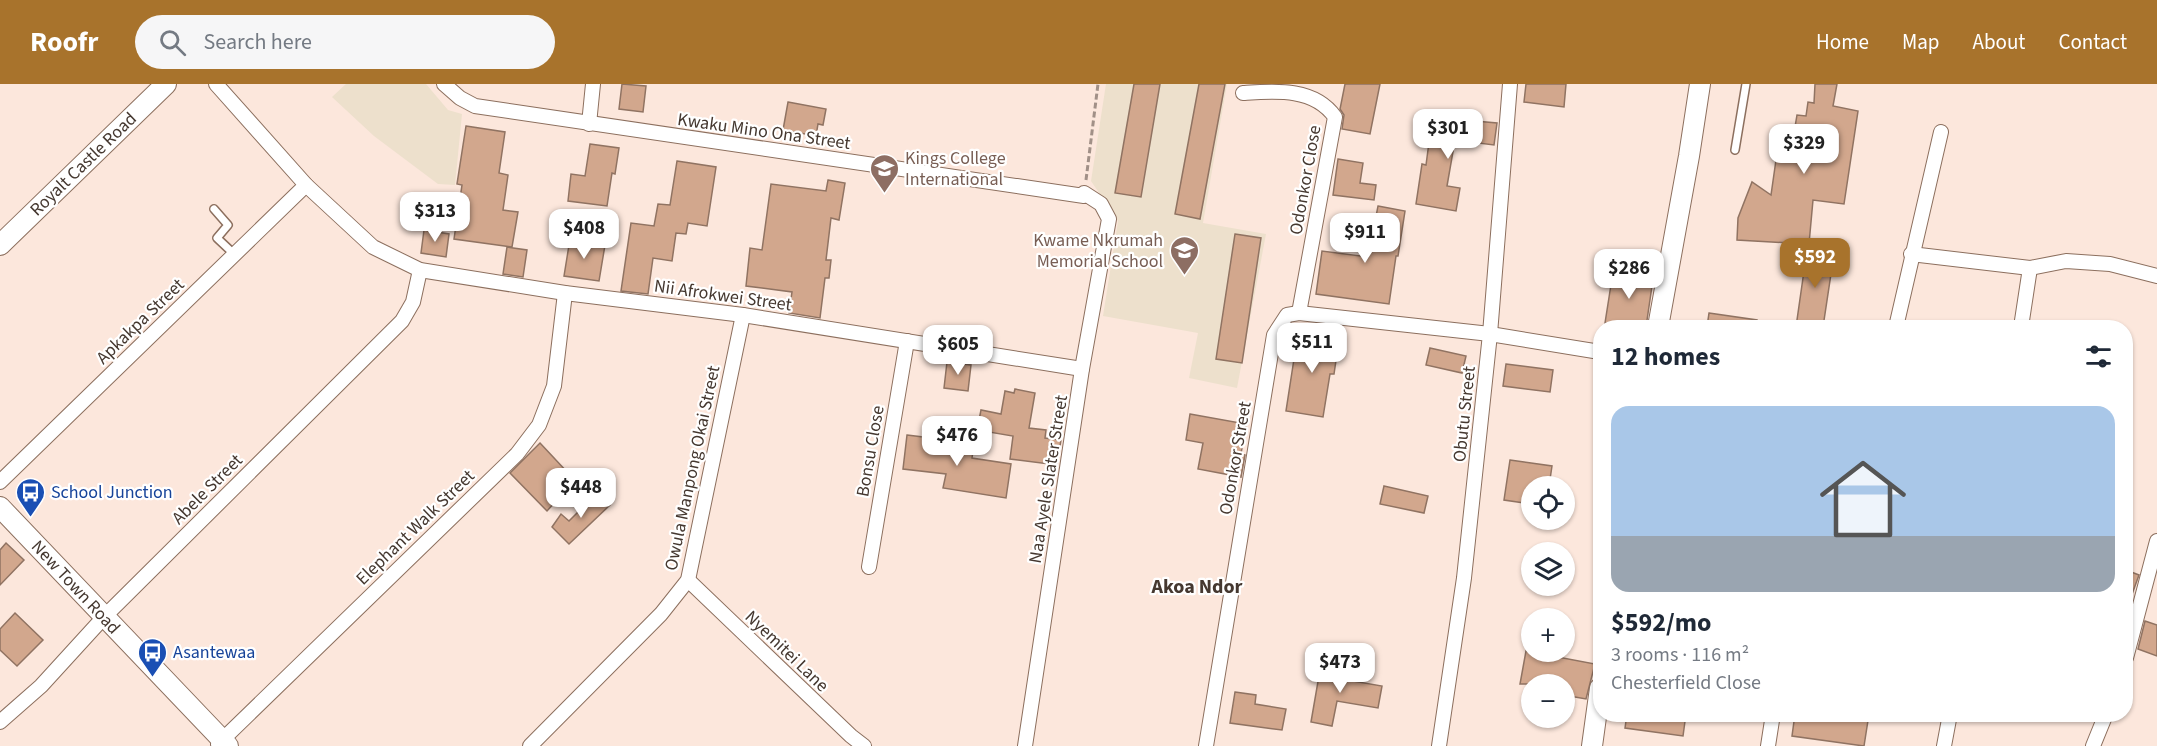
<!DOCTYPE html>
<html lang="en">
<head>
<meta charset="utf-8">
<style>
  body { margin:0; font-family:"Source Sans 3",sans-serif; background:#f6f6f7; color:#1f2937; height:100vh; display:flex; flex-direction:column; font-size:22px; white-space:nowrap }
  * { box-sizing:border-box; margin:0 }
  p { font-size:20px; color:#747a83 }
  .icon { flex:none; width:33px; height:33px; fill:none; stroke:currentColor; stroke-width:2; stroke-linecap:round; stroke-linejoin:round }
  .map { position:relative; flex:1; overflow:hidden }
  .panel { position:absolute; left:1593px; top:236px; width:540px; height:402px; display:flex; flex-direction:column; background:#fff; border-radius:24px; box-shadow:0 2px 4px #0004 }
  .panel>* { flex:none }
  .tools { position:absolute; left:1521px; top:392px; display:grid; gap:12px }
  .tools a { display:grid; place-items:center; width:54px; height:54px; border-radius:50%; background:#fff; box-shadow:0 2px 4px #0004; font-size:30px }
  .price { position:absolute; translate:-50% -51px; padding:0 14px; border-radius:12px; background:#fff; color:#222; font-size:20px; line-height:39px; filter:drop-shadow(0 2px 3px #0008) }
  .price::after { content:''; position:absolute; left:50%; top:36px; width:18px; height:14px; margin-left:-9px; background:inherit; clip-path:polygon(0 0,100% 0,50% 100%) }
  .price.active { background:#a8732c; color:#fff }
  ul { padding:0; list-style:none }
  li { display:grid; align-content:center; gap:12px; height:318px; padding:0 18px }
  li span { display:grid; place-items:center; height:186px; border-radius:18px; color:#555 }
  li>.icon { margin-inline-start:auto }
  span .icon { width:108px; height:108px; fill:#fffc; stroke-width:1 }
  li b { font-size:26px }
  h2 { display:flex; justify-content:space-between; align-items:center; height:72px; padding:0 18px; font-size:26px }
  header { display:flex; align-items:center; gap:36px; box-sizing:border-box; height:84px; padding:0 30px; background:#a8732c; color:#fff }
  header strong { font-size:28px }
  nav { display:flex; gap:33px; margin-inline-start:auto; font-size:21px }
  .search { width:420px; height:54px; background:#f6f6f7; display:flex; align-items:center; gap:15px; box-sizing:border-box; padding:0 21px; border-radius:33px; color:#747a83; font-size:22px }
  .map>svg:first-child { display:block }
  .education { fill:#ede0cc }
  .building { fill:#d2a78d; stroke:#907362; stroke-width:1.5 }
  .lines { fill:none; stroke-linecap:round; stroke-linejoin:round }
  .lane-casing { stroke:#8c6f5e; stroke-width:10 }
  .street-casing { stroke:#8c6f5e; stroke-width:16 }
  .secondary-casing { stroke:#8c6f5e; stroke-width:22 }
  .path { stroke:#a19087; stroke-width:3; stroke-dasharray:6 3; stroke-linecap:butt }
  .lane { stroke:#fff; stroke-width:7 }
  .street { stroke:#fff; stroke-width:14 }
  .secondary { stroke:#fff; stroke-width:20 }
  .labels { text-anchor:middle; stroke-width:4.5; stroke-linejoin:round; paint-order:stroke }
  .street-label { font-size:18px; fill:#453830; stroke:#fff }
  .education-label { font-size:18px; fill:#785e54; stroke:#fff; text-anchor:start }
  .transit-label { font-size:18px; fill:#164399; stroke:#fff; text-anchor:start }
  .neighbourhood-label { font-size:20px; font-weight:bold; fill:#453830; stroke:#fff }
</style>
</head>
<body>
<header>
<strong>Roofr</strong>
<div class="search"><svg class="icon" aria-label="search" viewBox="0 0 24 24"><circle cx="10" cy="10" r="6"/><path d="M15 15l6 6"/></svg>Search here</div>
<nav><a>Home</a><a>Map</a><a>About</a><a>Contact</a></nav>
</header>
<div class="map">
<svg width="2157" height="662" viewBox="0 0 2157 662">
  <rect width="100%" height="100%" fill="#fce7dc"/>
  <g class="education">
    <polygon points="346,0 426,0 448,26 462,30 455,101 438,100 374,52 332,13"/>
    <polygon points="1106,0 1227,0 1203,139 1266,150 1237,304 1189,294 1198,249 1103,232 1118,137 1091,97"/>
  </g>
  <g class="building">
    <polygon points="622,0 646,2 643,28 619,25"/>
    <polygon points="1134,0 1160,0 1141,113 1115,109"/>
    <polygon points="1199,0 1225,0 1200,135 1175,130"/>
    <polygon points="1345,0 1380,0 1370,50 1342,45 1344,31 1340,25"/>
    <polygon points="1526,0 1566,0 1564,23 1524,18"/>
    <polygon points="1815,0 1837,0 1833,22 1858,27 1844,120 1813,116 1809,160 1737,156 1738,134 1752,98 1771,111 1776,76 1779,76 1780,67 1802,70 1807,45 1795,43 1797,31 1806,32 1808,18 1814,19"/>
    <polygon points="788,18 826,25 823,41 818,40 816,52 783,46"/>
    <polygon points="1432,36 1464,40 1464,36 1497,39 1494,61 1455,56 1447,102 1460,104 1456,127 1416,120 1422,80 1426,81"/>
    <polygon points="466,42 505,48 499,89 508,91 503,126 518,128 512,163 454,155 462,101 457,100"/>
    <polygon points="590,60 619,64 615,90 612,89 607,122 568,117 571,90 585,92"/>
    <polygon points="1338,75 1363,79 1360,99 1376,101 1374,116 1333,111"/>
    <polygon points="677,77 716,83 707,142 688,139 686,150 676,149 672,177 653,174 648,210 621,207 631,139 654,142 658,120 670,121"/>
    <polygon points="828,96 845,99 839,136 831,134 826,176 831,176 829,194 825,194 820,234 789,229 792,208 746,202 750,164 762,166 771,100 826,107"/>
    <polygon points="1378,122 1405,127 1398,172 1396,172 1389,220 1316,210 1322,167 1368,173"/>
    <polygon points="424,146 449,150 446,173 421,169"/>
    <polygon points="1235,150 1261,154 1242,279 1216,275"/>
    <polygon points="570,155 605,161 599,197 564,192"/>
    <polygon points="507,163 527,166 523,193 503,190"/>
    <polygon points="1807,166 1834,170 1823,243 1796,243"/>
    <polygon points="1613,188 1653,195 1646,243 1605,239"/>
    <polygon points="1709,229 1757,236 1756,243 1707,243"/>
    <polygon points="1298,249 1339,256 1334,290 1330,290 1323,333 1286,327"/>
    <polygon points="1430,264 1466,272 1462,289 1426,281"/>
    <polygon points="947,278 971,281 968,307 944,304"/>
    <polygon points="1506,280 1553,286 1550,308 1503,302"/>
    <polygon points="1015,305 1035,309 1029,344 1046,346 1045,354 1061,356 1057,381 1010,375 1013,352 977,346 981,326 1001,330 1005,307 1014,309"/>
    <polygon points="1190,330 1246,340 1241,370 1245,371 1241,393 1198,385 1203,359 1186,356"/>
    <polygon points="907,351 931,354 930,359 973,367 972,374 1011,380 1006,414 943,404 946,390 903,385"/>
    <polygon points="540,359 569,390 549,409 556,417 547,427 510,389"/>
    <polygon points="1510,376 1552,382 1549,402 1532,402 1532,420 1504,416"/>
    <polygon points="1384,402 1428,412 1424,429 1380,420"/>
    <polygon points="598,408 610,421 569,460 552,443 561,430 569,437"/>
    <polygon points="6,459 24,476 0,501 0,466"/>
    <polygon points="2126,486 2139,491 2127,524 2126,524"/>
    <polygon points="15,529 43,556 17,582 0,566 0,545"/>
    <polygon points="2145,537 2157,541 2157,572 2138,565"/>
    <polygon points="1526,567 1595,580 1586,615 1564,611 1564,600 1520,600"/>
    <polygon points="1321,580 1343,584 1341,595 1382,602 1378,624 1337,617 1332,642 1311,638"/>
    <polygon points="1235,608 1256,611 1255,620 1286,625 1282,646 1230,639"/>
    <polygon points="1627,630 1686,630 1683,652 1625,644"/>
    <polygon points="1795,630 1869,630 1864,662 1792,652"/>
  </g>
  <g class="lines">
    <defs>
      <g id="lane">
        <polyline points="1735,66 1746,0"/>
        <polyline points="214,125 228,141 217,154 234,170"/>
      </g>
      <g id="street">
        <polyline points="216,0 306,101 373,163 420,186 565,209 743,231 1082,285"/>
        <polyline points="444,0 460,14 475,22 1084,112 1084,109 1101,120 1109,135 1082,285 1025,662"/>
        <path d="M1243,9C1274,7 1314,3 1335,33L1299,229"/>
        <polyline points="589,40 593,0"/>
        <polyline points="1911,170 2030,184 2066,177 2110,180 2157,192"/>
        <polyline points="1896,243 1941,48"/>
        <polyline points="2021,243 2030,184"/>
        <polyline points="0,398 306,101"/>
        <polyline points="869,483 907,257"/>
        <polyline points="688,496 851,652 864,662"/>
        <polyline points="2126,574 2157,457"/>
        <polyline points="0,638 41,602 104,533 402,237 413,218 420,186"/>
        <polyline points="218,660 517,370 539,341 554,302 565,209"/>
        <polyline points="530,662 661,530 688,496 743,231"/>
        <polyline points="1206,662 1274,251 1287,231 1299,229 1490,250 1600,268"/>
        <polyline points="1439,662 1464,494 1490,250 1510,0"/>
        <polyline points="1768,662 1773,630"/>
        <polyline points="1944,662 1950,630"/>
        <polyline points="2093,662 2106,630"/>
      </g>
      <g id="secondary">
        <polyline points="0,161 166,0"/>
        <polyline points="1658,243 1689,72 1700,0"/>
        <polyline points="0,423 228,662"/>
        <polyline points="1592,662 1600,604"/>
      </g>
    </defs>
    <use href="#lane" class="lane-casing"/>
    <use href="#street" class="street-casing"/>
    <use href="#secondary" class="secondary-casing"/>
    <polyline class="path" points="1086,96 1098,0"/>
    <use href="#lane" class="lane"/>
    <use href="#street" class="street"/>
    <use href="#secondary" class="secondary"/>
  </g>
  <defs>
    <symbol id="school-pin" viewBox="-11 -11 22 30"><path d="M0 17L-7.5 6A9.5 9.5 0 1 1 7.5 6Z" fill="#8d6e63" stroke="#fff"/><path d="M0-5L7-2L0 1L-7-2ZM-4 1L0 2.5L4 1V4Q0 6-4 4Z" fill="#fff"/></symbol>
    <symbol id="bus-pin" viewBox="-11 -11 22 30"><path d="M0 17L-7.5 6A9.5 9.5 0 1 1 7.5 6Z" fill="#1a4fb4" stroke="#fff"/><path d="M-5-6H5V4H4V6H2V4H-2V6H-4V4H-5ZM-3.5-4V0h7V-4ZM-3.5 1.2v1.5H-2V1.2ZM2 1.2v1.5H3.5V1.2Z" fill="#fff"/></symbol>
  </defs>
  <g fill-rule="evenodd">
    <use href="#school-pin" x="868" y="68" width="33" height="45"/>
    <use href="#school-pin" x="1168" y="150" width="33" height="45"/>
    <use href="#bus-pin" x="14" y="392" width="33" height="45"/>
    <use href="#bus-pin" x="136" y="552" width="33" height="45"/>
  </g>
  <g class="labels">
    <g class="street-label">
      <text transform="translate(764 47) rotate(8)" y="6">Kwaku Mino Ona Street</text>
      <text transform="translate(83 80) rotate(-44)" y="6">Royalt Castle Road</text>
      <text transform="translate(1305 96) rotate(-80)" y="6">Odonkor Close</text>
      <text transform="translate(723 211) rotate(8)" y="6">Nii Afrokwei Street</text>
      <text transform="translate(140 237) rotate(-44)" y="6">Apkakpa Street</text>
      <text transform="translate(1464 330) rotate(-84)" y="6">Obutu Street</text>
      <text transform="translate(870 367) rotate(-80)" y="6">Bonsu Close</text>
      <text transform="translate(1235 374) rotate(-80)" y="6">Odonkor Street</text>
      <text transform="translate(692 384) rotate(-78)" y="6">Owula Manpong Okai Street</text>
      <text transform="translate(1048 395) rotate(-81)" y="6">Naa Ayele Slater Street</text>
      <text transform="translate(207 405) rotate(-45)" y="6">Abele Street</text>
      <text transform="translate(415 443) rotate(-44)" y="6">Elephant Walk Street</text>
      <text transform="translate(76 503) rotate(47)" y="6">New Town Road</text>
      <text transform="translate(787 567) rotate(44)" y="6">Nyemitei Lane</text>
    </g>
    <g class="education-label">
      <text x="905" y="80">Kings College<tspan x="905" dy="21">International</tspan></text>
      <text x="1163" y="162" text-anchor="end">Kwame Nkrumah<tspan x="1163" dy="21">Memorial School</tspan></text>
    </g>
    <g class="transit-label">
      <text x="51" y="414">School Junction</text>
      <text x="173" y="574">Asantewaa</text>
    </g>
    <g class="neighbourhood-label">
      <text x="1197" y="509">Akoa Ndor</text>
    </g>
  </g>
</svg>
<div class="tools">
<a><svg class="icon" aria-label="locate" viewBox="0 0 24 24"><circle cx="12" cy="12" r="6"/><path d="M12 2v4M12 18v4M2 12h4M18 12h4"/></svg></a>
<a><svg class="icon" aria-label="layers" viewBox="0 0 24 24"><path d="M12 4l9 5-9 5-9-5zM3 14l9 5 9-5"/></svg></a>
<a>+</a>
<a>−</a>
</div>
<b class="price" style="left:1448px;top:76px">$301</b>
<b class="price" style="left:1804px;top:91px">$329</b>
<b class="price" style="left:435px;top:159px">$313</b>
<b class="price" style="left:584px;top:176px">$408</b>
<b class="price" style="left:1365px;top:180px">$911</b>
<b class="price active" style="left:1815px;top:205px">$592</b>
<b class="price" style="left:1629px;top:216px">$286</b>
<b class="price" style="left:1312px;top:290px">$511</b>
<b class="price" style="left:958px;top:292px">$605</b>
<b class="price" style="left:957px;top:383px">$476</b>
<b class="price" style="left:581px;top:435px">$448</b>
<b class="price" style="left:1340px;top:610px">$473</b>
<section class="panel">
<h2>12 homes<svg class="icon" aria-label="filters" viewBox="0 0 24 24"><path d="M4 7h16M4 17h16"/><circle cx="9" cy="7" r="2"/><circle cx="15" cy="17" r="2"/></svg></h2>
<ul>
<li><span style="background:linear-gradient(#a9c7e8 70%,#9aa5b1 0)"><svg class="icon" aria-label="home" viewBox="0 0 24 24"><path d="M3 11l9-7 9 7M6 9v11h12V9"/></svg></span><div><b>$592/mo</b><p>3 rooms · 116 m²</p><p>Chesterfield Close</p></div></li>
</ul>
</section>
</div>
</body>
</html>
